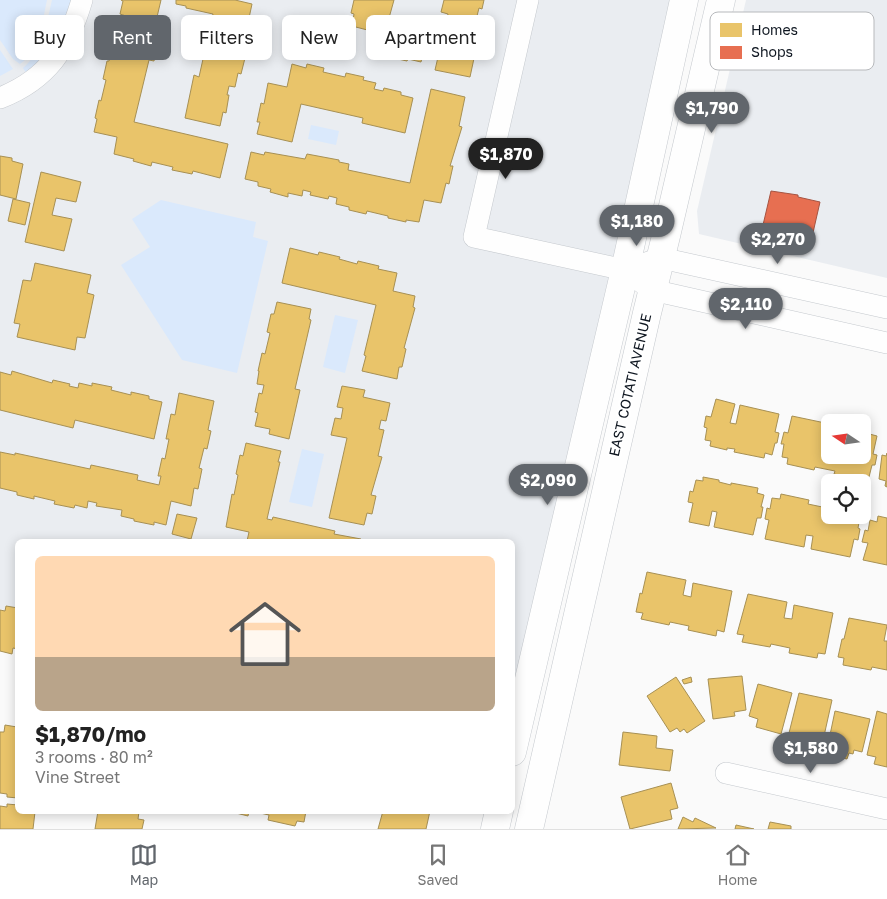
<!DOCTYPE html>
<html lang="en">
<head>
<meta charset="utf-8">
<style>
  body { margin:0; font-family:"Golos Text",sans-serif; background:#f6f6f6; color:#222; height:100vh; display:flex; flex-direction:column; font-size:19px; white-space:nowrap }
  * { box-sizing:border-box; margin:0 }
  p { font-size:16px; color:#767676 }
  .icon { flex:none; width:28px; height:28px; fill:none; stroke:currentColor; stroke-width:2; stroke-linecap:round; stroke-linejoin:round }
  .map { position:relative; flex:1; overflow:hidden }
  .panel { position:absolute; left:15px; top:539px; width:500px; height:275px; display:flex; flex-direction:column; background:#fff; border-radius:8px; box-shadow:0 2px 12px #0003 }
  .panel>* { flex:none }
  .hud { position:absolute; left:15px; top:15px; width:500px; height:45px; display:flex; gap:10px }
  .needle { width:32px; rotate:283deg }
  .fabs { position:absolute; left:821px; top:414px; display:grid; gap:10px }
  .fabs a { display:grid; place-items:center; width:50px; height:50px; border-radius:8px; background:#fff; box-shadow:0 2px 12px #0003; font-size:25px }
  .price { position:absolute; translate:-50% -42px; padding:0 11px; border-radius:18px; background:#61666c; color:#fff; font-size:16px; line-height:32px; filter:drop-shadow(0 1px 2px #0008) }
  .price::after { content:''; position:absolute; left:50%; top:30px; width:15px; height:11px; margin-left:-8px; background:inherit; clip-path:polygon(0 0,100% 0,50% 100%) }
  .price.on { background:#222; color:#fff }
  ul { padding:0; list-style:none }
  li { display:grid; align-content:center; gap:10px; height:265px; padding:0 20px }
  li+li { border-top:1px solid #e0e0e0 }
  li span { display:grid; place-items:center; height:155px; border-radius:8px; color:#555 }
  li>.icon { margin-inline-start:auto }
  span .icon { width:90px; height:90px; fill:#fffc; stroke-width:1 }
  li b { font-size:21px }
  .pill { padding:0 18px; border-radius:8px; background:#fff; box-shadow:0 2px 12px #0003; font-size:18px; line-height:45px }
  .pill.on { background:#61666c; color:#fff }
  .tabs { display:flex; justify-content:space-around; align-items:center; height:70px; border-top:1px solid #e0e0e0; background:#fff; font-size:14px; color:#767676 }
  .tabs a { display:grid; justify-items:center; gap:2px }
  .tabs .on { color:#61666c }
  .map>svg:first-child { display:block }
  .built { fill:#eaedf1 }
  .green { fill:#dae9fc }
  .homes { fill:#e9c46a; stroke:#a79054 }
  .shops { fill:#e76f51; stroke:#a65442 }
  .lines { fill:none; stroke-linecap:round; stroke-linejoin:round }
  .minor-casing { stroke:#c5c9ce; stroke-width:22 }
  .major-casing { stroke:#c5c9ce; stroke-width:29 }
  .minor { stroke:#fefefe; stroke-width:21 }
  .major { stroke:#fefefe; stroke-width:28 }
  .labels { text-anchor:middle; stroke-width:5; stroke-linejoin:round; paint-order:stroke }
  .street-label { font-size:14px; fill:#0e1620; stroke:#fff }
  .key { fill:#fff; stroke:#b7b9bc; stroke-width:1 }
  .key-label { font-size:14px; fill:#0e1620 }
</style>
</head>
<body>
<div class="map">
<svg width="887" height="829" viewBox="0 0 887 829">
  <rect width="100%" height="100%" fill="#fafafa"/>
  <g class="built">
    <polygon points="0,0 671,0 513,712 512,541 18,541 17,613 0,609"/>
    <polygon points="746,0 887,0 887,278 699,234 697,211"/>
  </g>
  <g class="green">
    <path d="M0,0H47C42,22 40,50 20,64L13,59L0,40Z"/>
    <path d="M52,0H71C64,28 48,55 26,73L23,68C43,51 46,25 52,0Z"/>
    <polygon points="0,50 13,69 0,76"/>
    <polygon points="311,125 339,131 336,145 308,139"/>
    <polygon points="161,200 256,222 253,237 268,241 237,373 182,360 121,265 150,247 132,219"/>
    <polygon points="335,315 358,320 345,373 323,367"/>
    <polygon points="302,449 324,454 312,507 289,502"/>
  </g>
  <g class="homes">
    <polygon points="121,0 161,0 157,17 164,19 154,61 149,60 134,122 228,144 220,178 193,171 192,174 172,170 173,167 152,162 151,166 133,161 134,159 114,154 117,137 94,132 97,119 95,118 99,100 101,101 106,80 103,79 107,61 109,61 112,48 119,50 121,42 117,41 121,23 124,24 126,16 120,14 123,1"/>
    <polygon points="176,0 235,0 252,4 249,18 253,19 250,35 246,34 241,57 245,58 241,74 238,73 235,87 229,86 227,95 229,95 226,113 223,112 220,126 185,118 194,75 199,77 213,14 186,8 186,6 176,4"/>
    <polygon points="354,0 394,0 389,18 429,28 421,62 408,59 407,61 389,57 390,54 371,49 375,32 352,26 354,14 351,13"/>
    <polygon points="444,0 484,0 482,9 479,8 477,16 483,18 480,30 484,31 480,50 476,49 470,77 435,70 448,14 441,12"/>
    <polygon points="292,64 306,68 307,64 324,68 323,72 345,77 346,73 364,77 363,80 376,83 374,89 383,91 384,88 401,92 401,95 413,98 405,133 362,123 363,118 301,104 292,142 257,134 260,122 257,122 261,103 264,104 268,83 287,87"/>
    <polygon points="431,89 465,97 459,126 462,127 450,166 453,166 449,184 446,183 441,203 424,200 419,222 406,220 406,222 388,218 388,216 367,211 366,214 349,210 349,207 336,204 337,198 329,196 328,199 310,195 311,192 303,190 302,196 288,193 288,197 270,192 271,189 258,186 258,182 245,179 251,152 264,155 265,152 305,159 307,154 339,160 339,162 349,164 348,170 410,183"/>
    <polygon points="0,156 12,158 12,161 23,164 16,199 0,195"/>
    <polygon points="41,172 81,182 76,202 56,198 52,215 72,219 64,251 25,242"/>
    <polygon points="13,199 30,203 25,225 8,221"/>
    <polygon points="290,248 318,255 319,252 340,257 339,259 357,264 358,261 379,266 378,269 397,273 393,291 415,296 413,307 415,308 404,348 406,349 402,367 399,367 397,379 362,371 366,356 364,355 376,305 282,283"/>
    <polygon points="35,263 91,275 87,293 94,295 85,338 77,337 75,350 17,337 20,324 14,323 23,280 31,281"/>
    <polygon points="277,302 311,309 309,319 311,320 295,389 300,390 289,439 269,434 270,429 255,426 258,413 255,412 259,393 262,394 264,385 257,384 259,371 258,371 262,353 265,354 270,333 267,332 271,314 274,314"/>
    <polygon points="12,371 52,383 53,380 70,384 69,386 78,388 79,383 92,386 92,383 112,387 111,390 131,395 131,392 149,396 149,399 162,402 154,439 75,420 73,428 0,410 0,372 11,375"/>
    <polygon points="342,386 365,390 363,397 390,403 386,421 381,420 379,429 384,430 378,456 382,457 371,495 376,496 372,514 367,513 364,525 329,518 347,438 331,435 335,418 341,419 343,408 337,407"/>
    <polygon points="179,393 214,401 208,430 211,431 207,449 204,448 199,468 202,469 198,489 194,488 191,506 171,501 166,525 154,522 154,525 134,521 134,519 121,516 122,510 96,506 97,503 88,501 87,508 75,505 74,508 54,504 55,501 34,496 34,499 17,495 17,492 0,488 0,452 15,455 15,453 90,469 91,465 138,475 137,480 159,485 161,476 158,476 162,458 165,459 169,439 166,439 171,414 175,415"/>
    <polygon points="716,399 735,404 730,423 736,424 740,405 779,414 775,432 779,433 777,443 775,443 772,455 765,453 764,458 734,452 735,449 727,448 727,450 710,446 711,441 705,440 707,428 704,427 706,416 711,417"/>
    <polygon points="792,416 830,424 826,444 830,445 830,455 862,455 862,432 877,436 873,454 877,455 875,465 872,465 869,477 863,476 862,480 834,474 835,471 815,467 814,470 787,464 788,458 782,457 784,444 781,444 784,432 788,433"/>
    <polygon points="246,443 281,451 278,462 280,462 267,519 272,520 273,517 335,531 334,534 361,539 360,541 247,541 249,532 226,527 232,494 234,495 238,475 236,474 240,455 243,456"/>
    <polygon points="887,453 887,487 885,486 886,481 879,479 882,455 886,456"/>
    <polygon points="703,477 719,480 719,482 731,485 731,483 758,488 757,493 764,495 761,507 763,507 761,518 757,518 753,535 714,527 717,512 712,511 709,526 689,522 693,503 688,502 690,491 693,492 696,480 703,481"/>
    <polygon points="781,494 809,500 808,504 827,508 827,504 830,505 830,515 853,515 860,517 858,528 860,529 858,540 854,539 850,557 811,549 813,536 806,535 804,547 765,539 769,520 765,519 767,508 770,509 772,498 780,499"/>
    <polygon points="177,514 197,518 191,539 172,534"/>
    <polygon points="878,516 887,518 887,565 863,560 868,543 862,542 865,530 868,531 870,520 877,522"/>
    <polygon points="647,572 686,580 683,595 691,597 693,583 732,591 724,632 717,630 716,636 688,630 689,626 670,622 669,625 641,619 643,613 636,612 640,593 642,594"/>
    <polygon points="748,594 787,602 784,618 792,619 794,605 833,613 825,654 818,653 817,658 789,653 790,648 771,644 770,647 742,642 744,635 737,634"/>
    <polygon points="6,606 18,608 18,649 13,648 12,654 0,651 0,610 5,611"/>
    <polygon points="849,618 887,625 884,641 887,641 887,670 872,667 871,670 843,665 844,658 838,657 842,639 844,639"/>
    <polygon points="742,676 746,710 734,712 735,716 713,719 708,679"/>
    <polygon points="676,677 705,721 687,733 684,729 680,732 677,728 670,732 647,696"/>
    <polygon points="691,677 692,682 684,684 682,680"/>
    <polygon points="758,684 792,693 781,734 756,727 758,719 749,716"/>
    <polygon points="799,693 832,700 822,745 814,743 812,751 786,745"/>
    <polygon points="835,711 870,719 862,752 854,750 853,754 849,753 847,759 826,754"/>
    <polygon points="877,711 887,714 887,767 874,764 876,757 867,755"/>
    <polygon points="18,724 18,798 7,797 7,794 0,793 0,732 4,732 5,725 17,727"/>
    <polygon points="623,732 657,736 656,748 673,750 670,771 619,765"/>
    <polygon points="671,783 678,808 670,810 672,819 630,829 621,797"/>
    <polygon points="7,804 18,805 18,811 35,812 33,829 0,829 0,806 7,807"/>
    <polygon points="98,811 139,812 138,819 144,820 142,829 95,829"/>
    <polygon points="228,811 249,811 248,816"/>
    <polygon points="251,811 306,811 304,822 297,821 295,826 268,820 269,815"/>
    <polygon points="383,811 430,811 426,829 378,829"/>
    <polygon points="683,817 693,822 695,818 716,828 678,829"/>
    <polygon points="770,822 791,826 791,829 768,829"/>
    <polygon points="736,825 754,829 735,829"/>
  </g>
  <polygon class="shops" points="771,191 798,195 798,197 820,202 812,237 781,231 781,229 763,225"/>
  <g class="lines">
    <defs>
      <g id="minor">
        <polyline points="528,0 474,237 625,270 652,290 887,343"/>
        <path d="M0,98C48,79 68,48 82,0"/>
        <polyline points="625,270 661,258 887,308"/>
        <polyline points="726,773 887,809"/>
      </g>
      <g id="major">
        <polyline points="512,752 625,270 684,0"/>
        <polyline points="495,829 499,811"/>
        <polyline points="529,829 647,313 666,236 721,0"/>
      </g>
    </defs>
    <use href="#minor" class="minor-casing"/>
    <use href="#major" class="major-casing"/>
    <use href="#minor" class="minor"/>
    <use href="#major" class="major"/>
  </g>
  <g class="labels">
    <g class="street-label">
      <text transform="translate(630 385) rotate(-77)" y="5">EAST COTATI AVENUE</text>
    </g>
  </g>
  <rect x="710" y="12" width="164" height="58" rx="8" class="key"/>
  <rect x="720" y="23" width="22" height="14" fill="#e9c46a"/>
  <rect x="720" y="46" width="22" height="13" fill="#e76f51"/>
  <g class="key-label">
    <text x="751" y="35">Homes</text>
    <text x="751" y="57">Shops</text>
  </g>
</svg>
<div class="fabs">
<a><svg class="needle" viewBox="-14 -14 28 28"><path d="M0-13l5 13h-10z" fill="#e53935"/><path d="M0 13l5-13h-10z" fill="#767676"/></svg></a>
<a><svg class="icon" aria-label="locate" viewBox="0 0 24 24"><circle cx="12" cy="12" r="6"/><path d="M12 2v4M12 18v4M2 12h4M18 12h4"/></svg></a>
</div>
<b class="price" style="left:712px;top:134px">$1,790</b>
<b class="price on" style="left:506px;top:180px">$1,870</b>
<b class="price" style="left:637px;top:247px">$1,180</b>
<b class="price" style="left:778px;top:265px">$2,270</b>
<b class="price" style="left:746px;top:330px">$2,110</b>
<b class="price" style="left:548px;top:506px">$2,090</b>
<b class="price" style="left:811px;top:774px">$1,580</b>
<div class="hud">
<a class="pill">Buy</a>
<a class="pill on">Rent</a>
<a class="pill">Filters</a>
<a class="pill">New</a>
<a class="pill">Apartment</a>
</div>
<section class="panel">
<ul>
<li><span style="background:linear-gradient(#ffd9b3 65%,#b9a48a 0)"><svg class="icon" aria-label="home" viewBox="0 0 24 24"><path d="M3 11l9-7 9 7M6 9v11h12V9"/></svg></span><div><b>$1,870/mo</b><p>3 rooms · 80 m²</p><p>Vine Street</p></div></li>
</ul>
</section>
</div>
<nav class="tabs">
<a class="on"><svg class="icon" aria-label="map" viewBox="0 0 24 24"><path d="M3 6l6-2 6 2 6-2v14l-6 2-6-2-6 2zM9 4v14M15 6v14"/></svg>Map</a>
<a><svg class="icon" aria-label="saved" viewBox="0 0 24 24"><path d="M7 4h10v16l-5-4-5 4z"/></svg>Saved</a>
<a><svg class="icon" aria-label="home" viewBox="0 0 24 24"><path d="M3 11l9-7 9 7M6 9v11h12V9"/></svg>Home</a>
</nav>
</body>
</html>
